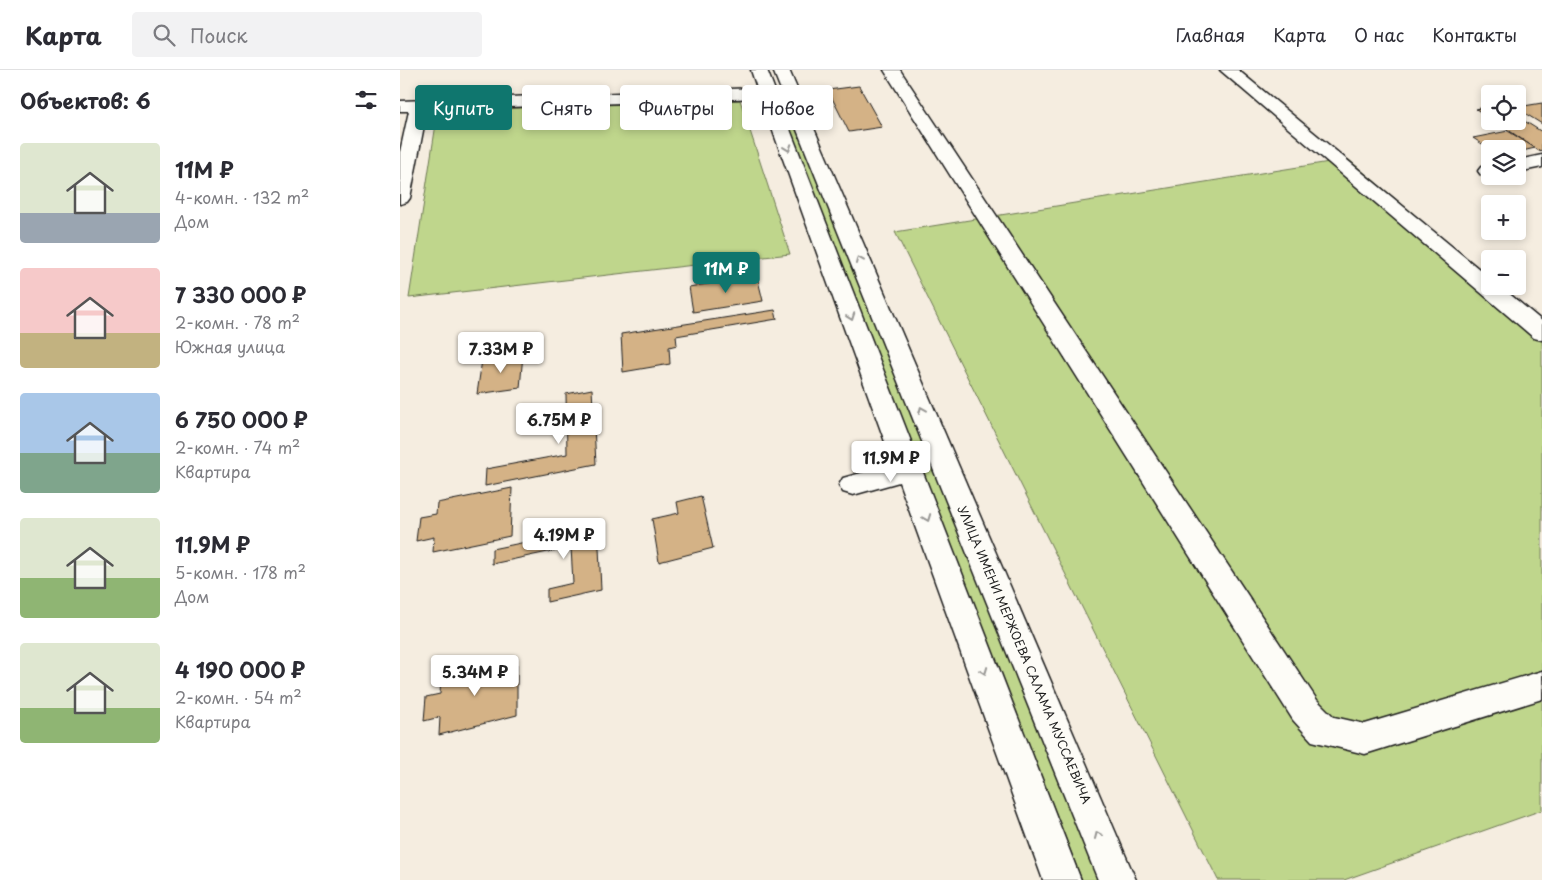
<!DOCTYPE html>
<html lang="ru">
<head>
<meta charset="utf-8">
<style>
  body { margin:0; font-family:"Playpen Sans",sans-serif; background:#f2f2f3; color:#2b2b33; height:100vh; display:flex; flex-direction:column; font-size:19px; white-space:nowrap }
  * { box-sizing:border-box; margin:0 }
  p { font-size:16px; color:#7c7c81 }
  .icon { flex:none; width:28px; height:28px; fill:none; stroke:currentColor; stroke-width:2; stroke-linecap:round; stroke-linejoin:round }
  .map { position:relative; flex:1; overflow:hidden }
  .drawer { display:flex; flex-direction:column; background:#fff; width:400px }
  .drawer>* { flex:none }
  .hud { position:absolute; left:15px; top:15px; width:475px; height:45px; display:flex; gap:10px }
  .tools { position:absolute; left:1081px; top:15px; display:grid; gap:10px }
  .tools a { display:grid; place-items:center; width:45px; height:45px; border-radius:5px; background:#fff; box-shadow:0 2px 8px #0003; font-size:25px }
  .price { position:absolute; translate:-50% -42px; padding:0 11px; border-radius:5px; background:#fff; color:#222; font-size:16px; line-height:32px; filter:drop-shadow(0 1px 2px #0008) }
  .price::after { content:''; position:absolute; left:50%; top:30px; width:15px; height:11px; margin-left:-8px; background:inherit; clip-path:polygon(0 0,100% 0,50% 100%) }
  .price.current { background:#0f766e; color:#fff }
  ul { padding:0; list-style:none }
  li { display:flex; align-items:center; gap:15px; height:125px; padding:0 20px }
  li span { display:grid; place-items:center; flex:none; width:140px; height:100px; border-radius:5px; color:#555 }
  li>.icon { margin-inline-start:auto }
  span .icon { width:60px; height:60px; fill:#fffc; stroke-width:1 }
  li b { font-size:21px }
  h2 { display:flex; justify-content:space-between; align-items:center; height:60px; padding:0 20px; font-size:21px }
  .pill { padding:0 18px; border-radius:5px; background:#fff; box-shadow:0 2px 8px #0003; font-size:18px; line-height:45px }
  .pill.current { background:#0f766e; color:#fff }
  header { display:flex; align-items:center; gap:30px; box-sizing:border-box; height:70px; padding:0 25px; background:#fff; border-bottom:1px solid #e1e1e2 }
  header strong { font-size:24px }
  nav { display:flex; gap:28px; margin-inline-start:auto; font-size:18px }
  .search { width:350px; height:45px; background:#f2f2f3; display:flex; align-items:center; gap:12px; box-sizing:border-box; padding:0 18px; border-radius:5px; color:#7c7c81; font-size:19px }
  main { display:flex; flex:1; min-height:0 }
  .map>svg:first-child { display:block }
  .green { fill:#bfd68c; stroke:#6e7954 }
  .building { fill:#d4b286; stroke:#1c1c1c }
  .lines { fill:none; stroke-linecap:round; stroke-linejoin:round }
  .minor-casing { stroke:#1c1c1c; stroke-width:3 }
  .minor { fill:#fdfcf7; fill-rule:evenodd }
  .oneway { stroke:#989794 }
  .labels { text-anchor:middle; stroke-width:4; stroke-linejoin:round; paint-order:stroke }
  .street-label { font-size:12px; fill:#1c1c1c; stroke:#fdfcf7 }
</style>
</head>
<body>
<header>
<strong>Карта</strong>
<div class="search"><svg class="icon" aria-label="search" viewBox="0 0 24 24"><circle cx="10" cy="10" r="6"/><path d="M15 15l6 6"/></svg>Поиск</div>
<nav><a>Главная</a><a>Карта</a><a>О нас</a><a>Контакты</a></nav>
</header>
<main>
<section class="drawer">
<h2>Объектов: 6<svg class="icon" aria-label="filters" viewBox="0 0 24 24"><path d="M4 7h16M4 17h16"/><circle cx="9" cy="7" r="2"/><circle cx="15" cy="17" r="2"/></svg></h2>
<ul>
<li><span style="background:linear-gradient(#dfe7d0 70%,#9aa5b1 0)"><svg class="icon" aria-label="home" viewBox="0 0 24 24"><path d="M3 11l9-7 9 7M6 9v11h12V9"/></svg></span><div><b>11M ₽</b><p>4-комн. · 132 m²</p><p>Дом</p></div></li>
<li><span style="background:linear-gradient(#f6c9c9 65%,#c2b280 0)"><svg class="icon" aria-label="home" viewBox="0 0 24 24"><path d="M3 11l9-7 9 7M6 9v11h12V9"/></svg></span><div><b>7 330 000 ₽</b><p>2-комн. · 78 m²</p><p>Южная улица</p></div></li>
<li><span style="background:linear-gradient(#a9c7e8 60%,#7fa58c 0)"><svg class="icon" aria-label="home" viewBox="0 0 24 24"><path d="M3 11l9-7 9 7M6 9v11h12V9"/></svg></span><div><b>6 750 000 ₽</b><p>2-комн. · 74 m²</p><p>Квартира</p></div></li>
<li><span style="background:linear-gradient(#dfe7d0 60%,#8fb573 0)"><svg class="icon" aria-label="home" viewBox="0 0 24 24"><path d="M3 11l9-7 9 7M6 9v11h12V9"/></svg></span><div><b>11.9M ₽</b><p>5-комн. · 178 m²</p><p>Дом</p></div></li>
<li><span style="background:linear-gradient(#dfe7d0 65%,#8fb573 0)"><svg class="icon" aria-label="home" viewBox="0 0 24 24"><path d="M3 11l9-7 9 7M6 9v11h12V9"/></svg></span><div><b>4 190 000 ₽</b><p>2-комн. · 54 m²</p><p>Квартира</p></div></li>
</ul>
</section>
<div class="map">
<svg width="1142" height="810" viewBox="0 0 1142 810">
  <rect width="100%" height="100%" fill="#f5ede0"/>
  <filter id="ink" filterUnits="userSpaceOnUse"><feTurbulence type="fractalNoise" baseFrequency=".02" numOctaves="2"/><feDisplacementMap in="SourceGraphic" scale="10" xChannelSelector="R" yChannelSelector="G"/><feConvolveMatrix kernelMatrix="1 2 1 2 8 2 1 2 1" color-interpolation-filters="sRGB"/></filter>
  <g filter="url(#ink)">
    <g class="green">
      <polygon points="340,30 390,184 9,228 38,41"/>
      <polygon points="379,33 386,33 699,810 682,810"/>
      <polygon points="948,89 1090,208 1090,216 1142,252 1142,740 944,810 818,810 495,162"/>
    </g>
    <g class="building">
      <polygon points="459,16 482,57 449,62 428,20"/>
      <polygon points="1142,33 1142,54 1118,39 1118,37"/>
      <polygon points="1090,36 1090,48 1076,39"/>
      <polygon points="1118,47 1142,62 1142,80 1139,81 1095,51 1118,51"/>
      <polygon points="1108,61 1135,78 1118,82 1118,79 1090,79 1073,68"/>
      <polygon points="357,206 363,231 293,242 289,217"/>
      <polygon points="375,240 377,249 276,266 277,275 269,277 270,294 223,302 221,264"/>
      <polygon points="123,284 120,318 77,324 82,290"/>
      <polygon points="192,319 196,394 85,416 86,399 167,384 166,324"/>
      <polygon points="112,418 110,466 33,482 34,467 16,471 19,447 36,444 37,433"/>
      <polygon points="301,426 313,478 259,492 252,449 279,443 277,432"/>
      <polygon points="198,457 201,520 147,532 147,519 173,513 171,477 92,494 92,479"/>
      <polygon points="117,588 117,645 39,665 40,647 24,651 26,627 40,624 41,606"/>
    </g>
    <g class="lines">
      <defs>
        <g id="minor">
          <polygon points="351,0 367,0 681,810 643,810 499,412 453,425 443,422 439,415 443,408 493,394 361,28 27,40 10,128 7,132 0,134 0,82 9,41 0,41 0,31 357,18"/>
          <polygon points="373,0 389,0 736,810 698,810"/>
          <polygon points="484,0 500,0 917,630 934,647 965,654 1142,601 1142,629 965,684 912,671 893,650"/>
          <polygon points="820,0 838,0 1090,208 1090,216 1100,216 1142,251 1142,270 1134,268"/>
          <polygon points="1142,85 1142,97 1118,102 1118,90"/>
          <polygon points="1090,95 1090,106 1092,106 1081,105 1078,101 1081,97"/>
        </g>
      </defs>
      <use href="#minor" class="minor-casing"/>
      <use href="#minor" class="minor"/>
    </g>
    <defs><path id="oneway-chevron" d="M-2-3.5L2.5 0L-2 3.5" fill="none" stroke-width="1.6" stroke-linecap="round" stroke-linejoin="round" transform="scale(1.25)"/></defs>
    <g class="oneway">
      <use href="#oneway-chevron" transform="translate(388 78) rotate(70)"/>
      <use href="#oneway-chevron" transform="translate(459 190) rotate(-113)"/>
      <use href="#oneway-chevron" transform="translate(451 247) rotate(70)"/>
      <use href="#oneway-chevron" transform="translate(522 340) rotate(-113)"/>
      <use href="#oneway-chevron" transform="translate(527 448) rotate(69)"/>
      <use href="#oneway-chevron" transform="translate(584 601) rotate(69)"/>
      <use href="#oneway-chevron" transform="translate(698 765) rotate(-113)"/>
    </g>
  </g>
  <g class="labels">
    <g class="street-label">
      <text transform="translate(624 585) rotate(67)" y="4">УЛИЦА ИМЕНИ МЕРЖОЕВА САЛАМА МУССАЕВИЧА</text>
    </g>
  </g>
</svg>
<div class="tools">
<a><svg class="icon" aria-label="locate" viewBox="0 0 24 24"><circle cx="12" cy="12" r="6"/><path d="M12 2v4M12 18v4M2 12h4M18 12h4"/></svg></a>
<a><svg class="icon" aria-label="layers" viewBox="0 0 24 24"><path d="M12 4l9 5-9 5-9-5zM3 14l9 5 9-5"/></svg></a>
<a>+</a>
<a>−</a>
</div>
<b class="price current" style="left:326px;top:224px">11M ₽</b>
<b class="price" style="left:101px;top:304px">7.33M ₽</b>
<b class="price" style="left:159px;top:375px">6.75M ₽</b>
<b class="price" style="left:491px;top:413px">11.9M ₽</b>
<b class="price" style="left:164px;top:490px">4.19M ₽</b>
<b class="price" style="left:75px;top:627px">5.34M ₽</b>
<div class="hud">
<a class="pill current">Купить</a>
<a class="pill">Снять</a>
<a class="pill">Фильтры</a>
<a class="pill">Новое</a>
</div>
</div>
</main>
</body>
</html>
